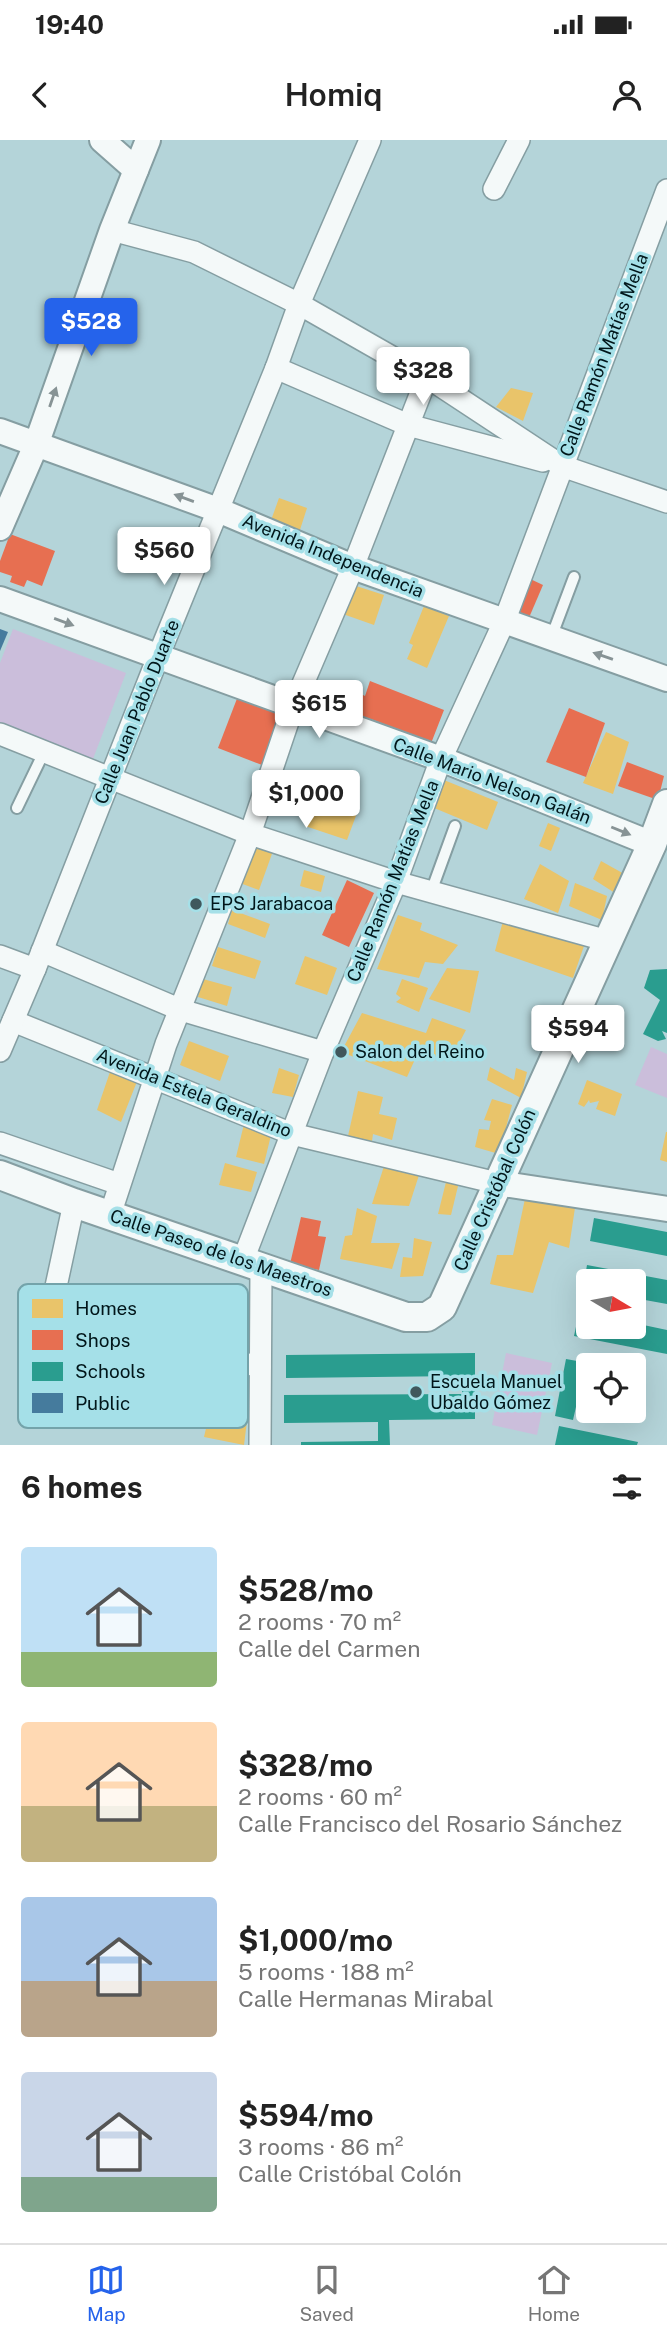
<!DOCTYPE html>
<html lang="en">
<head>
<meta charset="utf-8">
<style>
  body { margin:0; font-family:"Public Sans",sans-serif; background:#f2f2f2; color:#222; height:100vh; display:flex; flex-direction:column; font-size:26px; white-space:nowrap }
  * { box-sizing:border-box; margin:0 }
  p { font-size:23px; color:#767676 }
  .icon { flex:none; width:38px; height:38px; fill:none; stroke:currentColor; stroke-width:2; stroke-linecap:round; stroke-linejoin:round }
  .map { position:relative; height:1305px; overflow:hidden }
  .sheet { display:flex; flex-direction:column; background:#fff; flex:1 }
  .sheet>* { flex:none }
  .needle { width:46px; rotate:100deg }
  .fabs { position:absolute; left:576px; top:1129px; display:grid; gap:14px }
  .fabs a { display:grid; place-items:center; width:70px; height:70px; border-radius:7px; background:#fff; box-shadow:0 7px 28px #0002; font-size:35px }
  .price { position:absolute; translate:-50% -60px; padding:0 16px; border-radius:7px; background:#fff; color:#222; font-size:23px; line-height:46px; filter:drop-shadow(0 2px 4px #0008) }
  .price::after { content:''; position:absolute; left:50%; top:42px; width:21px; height:16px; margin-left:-10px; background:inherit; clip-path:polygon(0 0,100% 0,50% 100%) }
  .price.on { background:#2563eb; color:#fff }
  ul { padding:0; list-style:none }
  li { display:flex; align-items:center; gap:21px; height:175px; padding:0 21px }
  li span { display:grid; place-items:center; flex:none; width:196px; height:140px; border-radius:7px; color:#555 }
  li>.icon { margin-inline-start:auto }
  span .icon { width:84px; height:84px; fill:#fffc; stroke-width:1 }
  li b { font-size:30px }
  h2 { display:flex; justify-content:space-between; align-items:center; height:84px; padding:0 21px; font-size:30px }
  .status { display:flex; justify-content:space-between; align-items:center; height:49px; padding:0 35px; background:#fff; direction:ltr }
  .status svg { height:19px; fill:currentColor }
  header { display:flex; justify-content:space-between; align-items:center; height:91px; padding:0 21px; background:#fff; font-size:32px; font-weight:600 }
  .menu { display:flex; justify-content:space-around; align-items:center; height:98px; border-top:2px solid #e0e0e0; background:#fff; font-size:19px; color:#767676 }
  .menu a { display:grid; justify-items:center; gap:4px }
  .menu .on { color:#2563eb }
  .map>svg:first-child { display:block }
  .green { fill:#cbbedb }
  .homes { fill:#e9c46a }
  .shops { fill:#e76f51 }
  .schools { fill:#2a9d8f }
  .public { fill:#457b9d }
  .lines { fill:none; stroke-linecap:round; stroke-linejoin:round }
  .service-casing { stroke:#859ea2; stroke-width:14 }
  .minor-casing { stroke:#859ea2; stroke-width:24 }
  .tertiary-casing { stroke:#859ea2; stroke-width:28 }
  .secondary-casing { stroke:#859ea2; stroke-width:32 }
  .service { stroke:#f4f9f9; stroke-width:10 }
  .minor { stroke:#f4f9f9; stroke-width:21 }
  .tertiary { stroke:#f4f9f9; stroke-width:24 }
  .secondary { stroke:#f4f9f9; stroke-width:28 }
  .oneway { fill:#879395 }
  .poi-dot { fill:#40585d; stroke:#a5e0e8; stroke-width:2.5 }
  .labels { text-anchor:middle; stroke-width:7; stroke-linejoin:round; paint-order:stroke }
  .street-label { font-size:18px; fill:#01161a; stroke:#a5e0e8 }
  .poi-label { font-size:18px; fill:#01161a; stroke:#a5e0e8; text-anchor:start }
  .key { fill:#a5e0e8; stroke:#74a3aa; stroke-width:2 }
  .key-label { font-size:19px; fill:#01161a }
</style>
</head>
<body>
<div class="status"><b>19:40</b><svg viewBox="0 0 49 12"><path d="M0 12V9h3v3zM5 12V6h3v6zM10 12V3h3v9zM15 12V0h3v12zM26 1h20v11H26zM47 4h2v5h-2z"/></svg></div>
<header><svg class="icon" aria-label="back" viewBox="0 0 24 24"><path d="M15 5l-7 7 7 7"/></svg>Homiq<svg class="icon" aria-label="person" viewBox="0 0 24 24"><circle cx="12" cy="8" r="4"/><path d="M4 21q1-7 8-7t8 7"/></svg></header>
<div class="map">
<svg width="667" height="1305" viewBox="0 0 667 1305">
  <rect width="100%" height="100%" fill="#b4d4d9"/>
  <g class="green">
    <polygon points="13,489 126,533 91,624 0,588 0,523"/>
    <polygon points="651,907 667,914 667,958 635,945"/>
    <polygon points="506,1213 552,1223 537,1295 492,1285"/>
  </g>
  <g class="homes">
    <polygon points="511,248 533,253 523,281 496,267"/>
    <polygon points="279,358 307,368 298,396 269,386"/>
    <polygon points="350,444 384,455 374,485 340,473"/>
    <polygon points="424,466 449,476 427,528 407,519 413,505 409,503"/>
    <polygon points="606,592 629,602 613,654 583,643"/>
    <polygon points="439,638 498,662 487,690 427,665"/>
    <polygon points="313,663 345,674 347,670 357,673 347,700 305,686"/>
    <polygon points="548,683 560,688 551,711 539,706"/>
    <polygon points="254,704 273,711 259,750 240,743"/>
    <polygon points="601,721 626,735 618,755 593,739"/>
    <polygon points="540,724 569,741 558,773 524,759"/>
    <polygon points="304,730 325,736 321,752 300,746"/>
    <polygon points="575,743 607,756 602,780 569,766"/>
    <polygon points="232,770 270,784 265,798 228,784"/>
    <polygon points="398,775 422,783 420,790 458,805 443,824 425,822 419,838 377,829"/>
    <polygon points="504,777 585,803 573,838 495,811"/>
    <polygon points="218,807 261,821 255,839 212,826"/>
    <polygon points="305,816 337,828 327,855 295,844"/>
    <polygon points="447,828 479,831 470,873 429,859"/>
    <polygon points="203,839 232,847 227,866 198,857"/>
    <polygon points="402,839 428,848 419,872 396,862 401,858 396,854"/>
    <polygon points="362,873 426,893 432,878 466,890 450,920 419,913 421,906 407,937 341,912"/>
    <polygon points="189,901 229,916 220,941 180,925"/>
    <polygon points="112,926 138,939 121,982 97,970"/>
    <polygon points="490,927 514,940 516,928 527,932 521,958 487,940"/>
    <polygon points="279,928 299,935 293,957 272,953"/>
    <polygon points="587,940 622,954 615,976 596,969 599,961 590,963 589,960 584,967 578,964"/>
    <polygon points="358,951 383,957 379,974 397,978 392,1000 373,994 372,1001 348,996"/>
    <polygon points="492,959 512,965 499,1014 475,1007 479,989 489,990 491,981 484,980"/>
    <polygon points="244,984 272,991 264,1024 236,1017"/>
    <polygon points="666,992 667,992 667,1022 660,1020"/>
    <polygon points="225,1023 257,1032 251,1052 219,1045"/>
    <polygon points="384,1026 420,1032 409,1066 372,1064"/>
    <polygon points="447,1038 459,1042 451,1075 438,1074"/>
    <polygon points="526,1054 576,1061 569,1108 549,1102 533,1153 490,1144 497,1115 513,1115"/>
    <polygon points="357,1068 377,1076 371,1103 400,1103 392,1129 340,1119 345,1096 352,1095"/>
    <polygon points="414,1098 432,1102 423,1136 400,1137 403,1117 412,1118"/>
    <polygon points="210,1271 247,1281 244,1305 204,1297"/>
  </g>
  <g class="shops">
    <polygon points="10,394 55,411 42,446 27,440 24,447 10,442 12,436 0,432 0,421"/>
    <polygon points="526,437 543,445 525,487 508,480"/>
    <polygon points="370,541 444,570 430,606 418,601 420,598 368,578 367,582 356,577 360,567 356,565 361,554 365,556"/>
    <polygon points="238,556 281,573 262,625 218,608"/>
    <polygon points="569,568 605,583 586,637 546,622"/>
    <polygon points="627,622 664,636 658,660 618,646"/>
    <polygon points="347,740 374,753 349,807 322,795"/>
    <polygon points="301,1077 321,1081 318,1096 326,1097 319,1130 290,1124"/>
  </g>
  <g class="schools">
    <polygon points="667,829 667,893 662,891 666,899 658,901 643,894 660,860 644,848 650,830"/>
    <polygon points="594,1078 667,1092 667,1116 590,1101"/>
    <polygon points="587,1125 667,1140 667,1164 634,1158 634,1141 588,1141 588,1149 583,1148"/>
    <polygon points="579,1173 588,1175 588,1186 634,1186 634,1183 667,1190 667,1214 574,1196"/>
    <polygon points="475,1213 475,1279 389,1280 390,1305 301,1305 301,1302 378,1301 378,1282 284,1283 284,1255 462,1254 462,1236 286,1238 286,1215"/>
    <polygon points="566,1219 594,1224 588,1225 588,1246 581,1245 573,1280 555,1276"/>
    <polygon points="559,1286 638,1302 637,1305 555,1305"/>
  </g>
  <polygon class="public" points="0,489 8,492 0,511"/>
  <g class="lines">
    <defs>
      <g id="service">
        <polyline points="551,498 574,437"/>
        <polyline points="17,668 44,612"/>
        <polyline points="431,752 455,686"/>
      </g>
      <g id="minor">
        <polyline points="494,49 519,0"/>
        <polyline points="112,90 194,112 299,164 427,237 562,326 667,362"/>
        <polyline points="276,228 408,285 543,321"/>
        <polyline points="0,594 250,694 396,742 608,801"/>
        <polyline points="42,811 181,870 323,912"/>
        <polyline points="0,816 35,829"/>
        <polyline points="13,881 292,994 497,1043"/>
        <polyline points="0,911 35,829 158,517 276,228 299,164 370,0"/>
        <polyline points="0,1003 119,1044"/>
        <polyline points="74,1063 52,1165 58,1176 260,1227"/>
        <polyline points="110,1075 166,904 250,694 293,567 353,427 427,237"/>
        <polyline points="243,1120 323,912 396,742 441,619 504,482 667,50"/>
        <polyline points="260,1305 261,1127"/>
      </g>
      <g id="tertiary">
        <polyline points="102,0 136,30"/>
        <polyline points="0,291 218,370 353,427 667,539"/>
        <polyline points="0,388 36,305 112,90 148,0"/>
        <polyline points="0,459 441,619 652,704"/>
        <polyline points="497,1043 667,1069"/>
      </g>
      <polyline id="secondary" points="0,1035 74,1063 406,1177 427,1177 442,1167 652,704 667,664"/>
    </defs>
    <use href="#service" class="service-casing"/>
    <use href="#minor" class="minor-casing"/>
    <use href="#tertiary" class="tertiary-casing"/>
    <use href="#secondary" class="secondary-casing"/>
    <use href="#service" class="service"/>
    <use href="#minor" class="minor"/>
    <use href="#tertiary" class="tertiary"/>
    <use href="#secondary" class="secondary"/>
  </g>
  <defs><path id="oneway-solid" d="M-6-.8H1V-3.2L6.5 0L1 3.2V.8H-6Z" transform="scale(1.75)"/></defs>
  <g class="oneway">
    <use href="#oneway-solid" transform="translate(53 257) rotate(-71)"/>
    <use href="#oneway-solid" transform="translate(184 358) rotate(-160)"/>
    <use href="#oneway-solid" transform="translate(64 482) rotate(20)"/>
    <use href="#oneway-solid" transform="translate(603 516) rotate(-161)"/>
    <use href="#oneway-solid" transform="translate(621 691) rotate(22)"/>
  </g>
  <g class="poi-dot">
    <circle cx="196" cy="764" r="7"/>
    <circle cx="341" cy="912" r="7"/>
    <circle cx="416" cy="1252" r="7"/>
  </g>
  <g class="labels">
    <g class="street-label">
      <text transform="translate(604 215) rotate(-69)" y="6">Calle Ramón Matías Mella</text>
      <text transform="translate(333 416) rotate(22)" y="6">Avenida Independencia</text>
      <text transform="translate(137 572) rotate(-68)" y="6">Calle Juan Pablo Duarte</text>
      <text transform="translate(492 641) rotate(21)" y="6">Calle Mario Nelson Galán</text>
      <text transform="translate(393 741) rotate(-68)" y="6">Calle Ramón Matías Mella</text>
      <text transform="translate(194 953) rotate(22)" y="6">Avenida Estela Geraldino</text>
      <text transform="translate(495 1050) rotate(-66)" y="6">Calle Cristóbal Colón</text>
      <text transform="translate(221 1113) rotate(19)" y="6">Calle Paseo de los Maestros</text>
    </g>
    <g class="poi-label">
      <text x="210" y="770">EPS Jarabacoa</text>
      <text x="355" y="918">Salon del Reino</text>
      <text x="430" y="1248">Escuela Manuel<tspan x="430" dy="21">Ubaldo Gómez</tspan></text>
    </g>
  </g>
  <rect x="18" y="1144" width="230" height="144" rx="10" class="key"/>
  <rect x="32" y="1159" width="31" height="19" fill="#e9c46a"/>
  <rect x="32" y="1190" width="31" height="20" fill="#e76f51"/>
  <rect x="32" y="1222" width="31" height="19" fill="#2a9d8f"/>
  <rect x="32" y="1253" width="31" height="20" fill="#457b9d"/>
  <g class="key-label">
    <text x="75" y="1175">Homes</text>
    <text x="75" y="1207">Shops</text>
    <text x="75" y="1238">Schools</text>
    <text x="75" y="1270">Public</text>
  </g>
</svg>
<div class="fabs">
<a><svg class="needle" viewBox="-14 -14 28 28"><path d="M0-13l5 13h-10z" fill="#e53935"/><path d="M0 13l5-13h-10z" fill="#767676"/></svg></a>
<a><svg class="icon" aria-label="locate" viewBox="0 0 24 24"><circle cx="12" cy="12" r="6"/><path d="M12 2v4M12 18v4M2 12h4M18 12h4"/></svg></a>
</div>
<b class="price on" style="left:91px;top:218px">$528</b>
<b class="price" style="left:423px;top:267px">$328</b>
<b class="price" style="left:164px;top:447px">$560</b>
<b class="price" style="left:319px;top:600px">$615</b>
<b class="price" style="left:306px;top:690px">$1,000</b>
<b class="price" style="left:578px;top:925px">$594</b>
</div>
<section class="sheet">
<h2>6 homes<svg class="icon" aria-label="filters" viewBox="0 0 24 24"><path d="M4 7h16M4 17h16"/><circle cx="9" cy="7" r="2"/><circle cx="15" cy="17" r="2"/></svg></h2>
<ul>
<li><span style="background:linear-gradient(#bfe0f5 75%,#8fb573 0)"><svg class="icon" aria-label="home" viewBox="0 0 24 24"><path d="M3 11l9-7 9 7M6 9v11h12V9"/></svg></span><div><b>$528/mo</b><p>2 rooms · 70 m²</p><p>Calle del Carmen</p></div></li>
<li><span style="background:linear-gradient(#ffd9b3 60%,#c2b280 0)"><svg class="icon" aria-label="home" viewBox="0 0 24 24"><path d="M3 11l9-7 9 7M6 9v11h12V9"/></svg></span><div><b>$328/mo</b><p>2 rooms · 60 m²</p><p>Calle Francisco del Rosario Sánchez</p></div></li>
<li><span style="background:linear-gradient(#a9c7e8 60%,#b9a48a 0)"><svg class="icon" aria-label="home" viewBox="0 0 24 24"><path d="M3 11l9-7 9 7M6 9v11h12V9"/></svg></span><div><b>$1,000/mo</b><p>5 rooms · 188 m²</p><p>Calle Hermanas Mirabal</p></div></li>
<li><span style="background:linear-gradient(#c9d6e8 75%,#7fa58c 0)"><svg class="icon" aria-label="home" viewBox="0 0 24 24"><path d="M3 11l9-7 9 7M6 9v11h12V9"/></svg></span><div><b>$594/mo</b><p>3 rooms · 86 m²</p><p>Calle Cristóbal Colón</p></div></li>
</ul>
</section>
<nav class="menu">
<a class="on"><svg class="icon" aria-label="map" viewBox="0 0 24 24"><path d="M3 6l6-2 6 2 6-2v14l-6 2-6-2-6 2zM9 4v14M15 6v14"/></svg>Map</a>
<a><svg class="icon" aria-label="saved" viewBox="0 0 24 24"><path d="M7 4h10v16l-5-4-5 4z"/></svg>Saved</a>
<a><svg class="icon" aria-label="home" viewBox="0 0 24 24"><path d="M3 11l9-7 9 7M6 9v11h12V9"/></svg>Home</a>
</nav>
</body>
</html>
